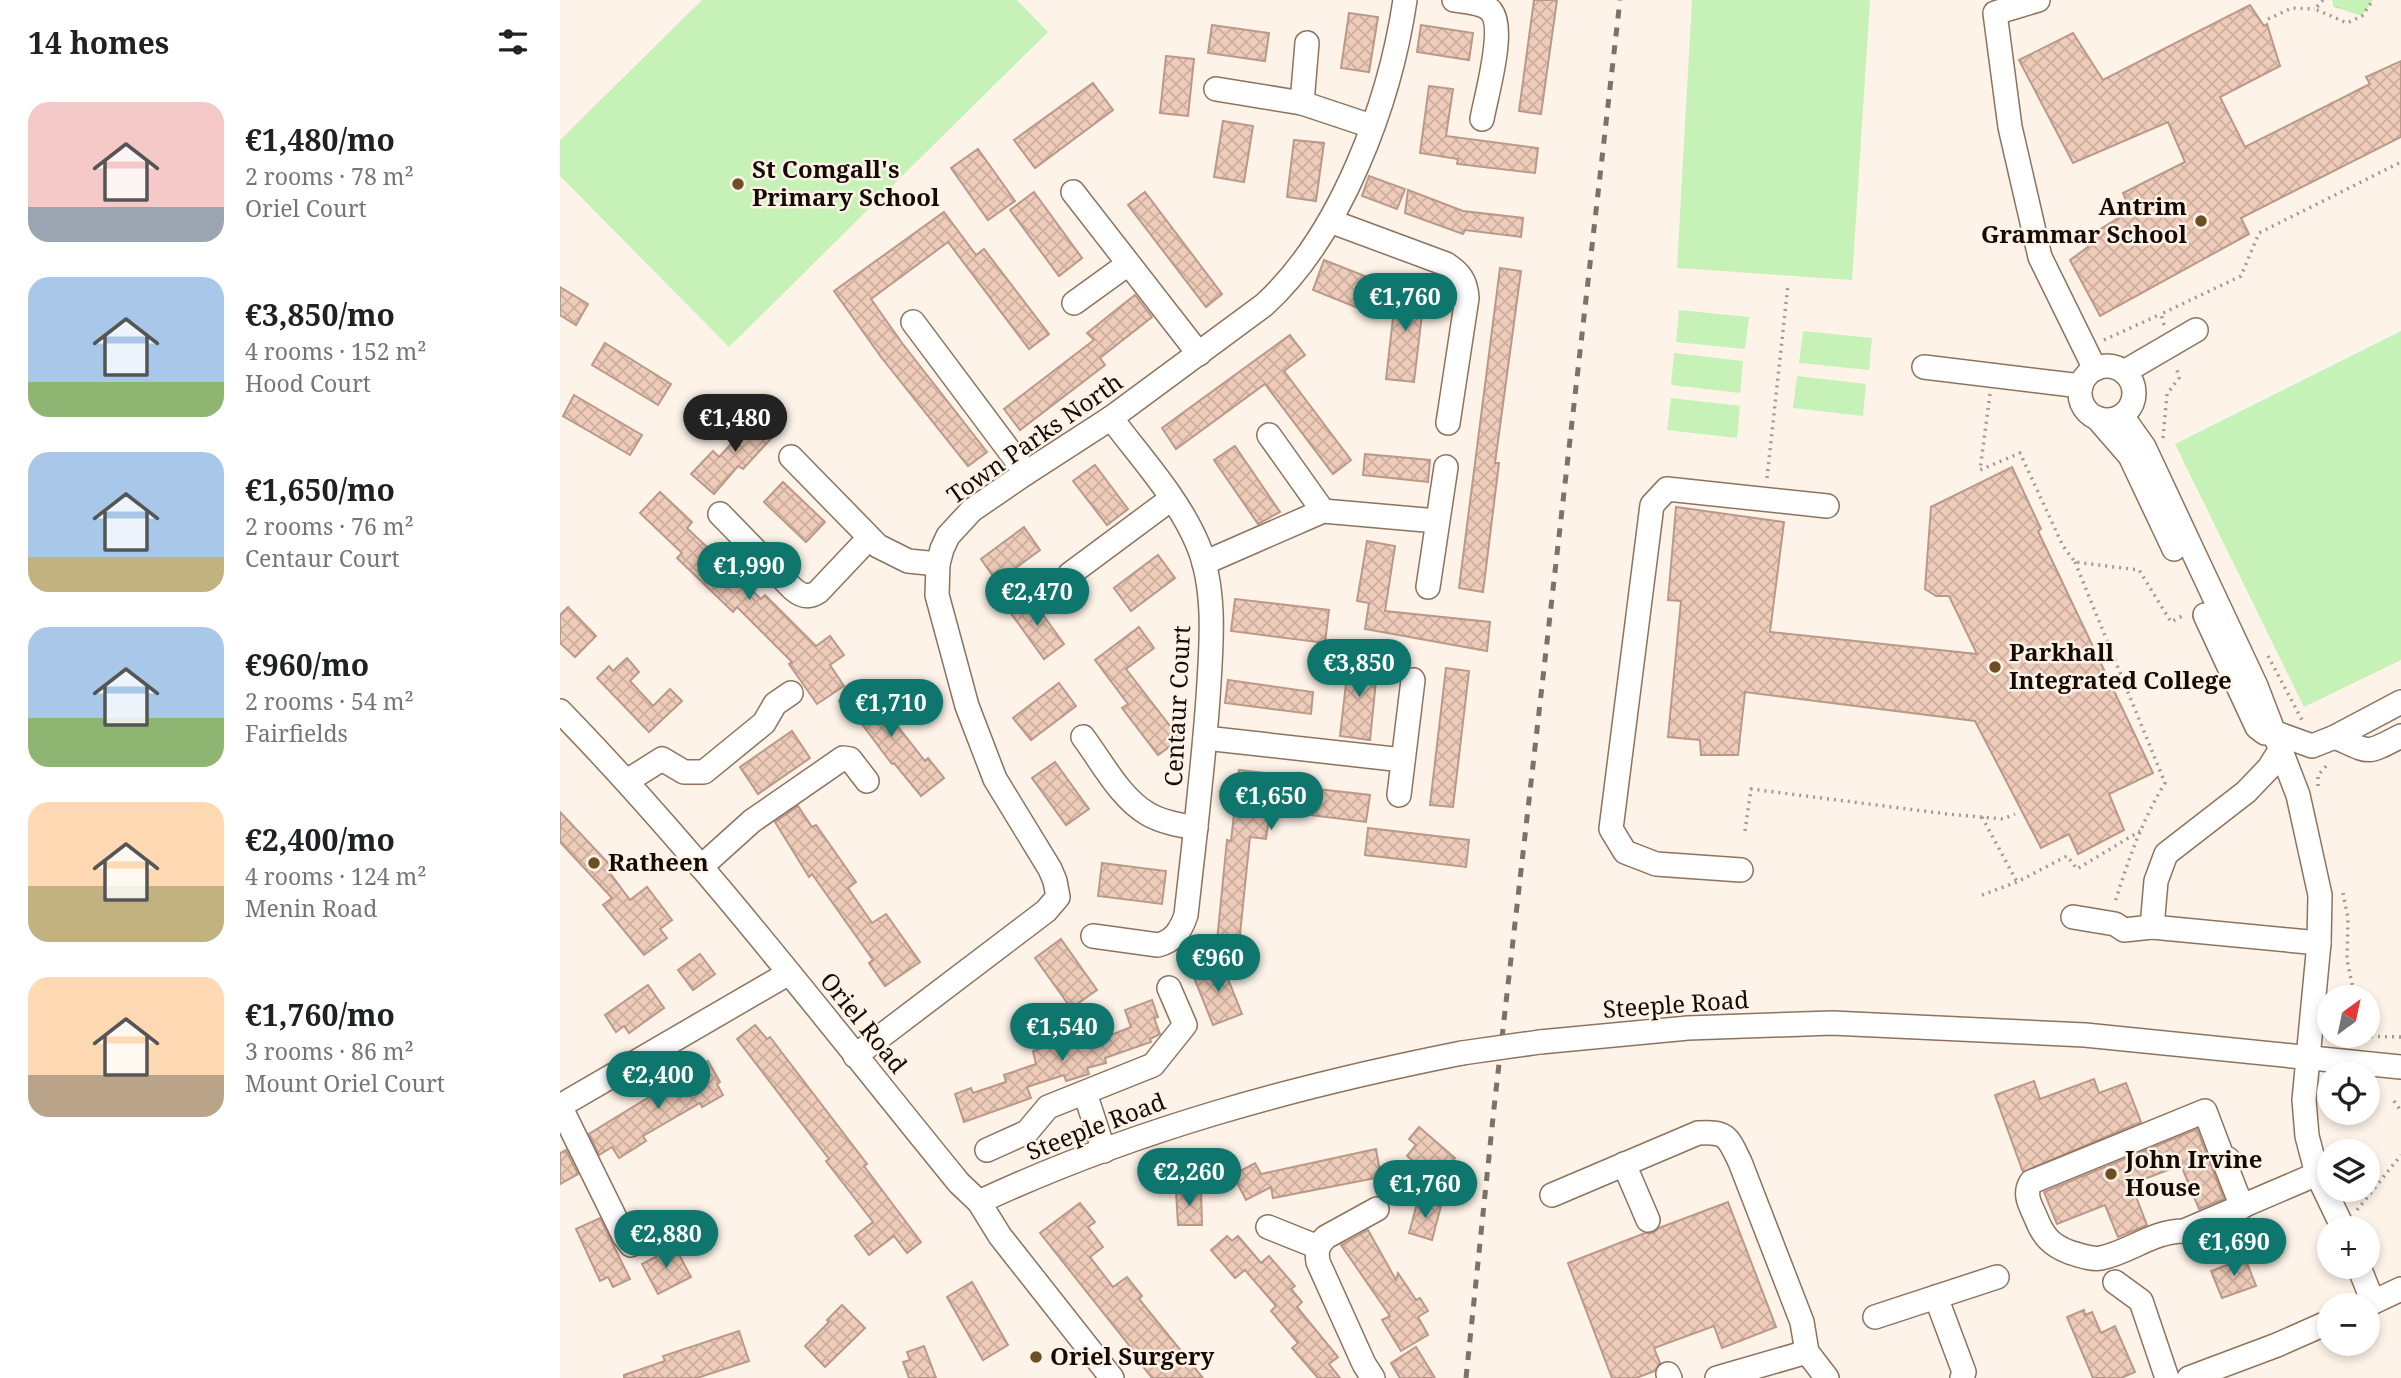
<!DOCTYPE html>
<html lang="en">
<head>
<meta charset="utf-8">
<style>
  body { margin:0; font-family:"Noto Serif",serif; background:#f6f6f6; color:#202124; height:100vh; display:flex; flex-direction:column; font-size:26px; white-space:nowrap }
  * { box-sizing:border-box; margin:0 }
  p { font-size:23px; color:#757577 }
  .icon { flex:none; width:38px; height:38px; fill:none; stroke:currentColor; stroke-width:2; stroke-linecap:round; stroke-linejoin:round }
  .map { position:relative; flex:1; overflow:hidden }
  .details { display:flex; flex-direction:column; background:#fff; width:560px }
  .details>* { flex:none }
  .needle { width:46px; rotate:33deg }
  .tools { position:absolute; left:1757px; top:985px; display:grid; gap:14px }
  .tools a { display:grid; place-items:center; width:63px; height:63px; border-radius:50%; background:#fff; box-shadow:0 4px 10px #0003; font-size:35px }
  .price { position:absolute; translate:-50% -60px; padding:0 16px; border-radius:24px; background:#0f766e; color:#fff; font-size:23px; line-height:46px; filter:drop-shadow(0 2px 4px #0008) }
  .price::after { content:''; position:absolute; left:50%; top:42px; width:21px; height:16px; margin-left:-10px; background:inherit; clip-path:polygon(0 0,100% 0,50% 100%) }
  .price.on { background:#222; color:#fff }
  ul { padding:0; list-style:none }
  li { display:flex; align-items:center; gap:21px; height:175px; padding:0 28px }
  li span { display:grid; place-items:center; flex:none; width:196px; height:140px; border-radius:21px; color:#555 }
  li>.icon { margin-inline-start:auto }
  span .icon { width:84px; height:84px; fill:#fffc; stroke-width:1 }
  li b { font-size:30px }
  h2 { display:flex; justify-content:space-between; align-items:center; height:84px; padding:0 28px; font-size:30px }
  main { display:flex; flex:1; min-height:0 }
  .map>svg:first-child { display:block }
  .grass { fill:url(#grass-tufts) }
  .pitch { fill:#c6f2b7 }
  .building { fill:url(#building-cross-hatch); stroke:#ba9988; stroke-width:2 }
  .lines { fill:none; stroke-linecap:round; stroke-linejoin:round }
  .minor-casing { stroke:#8d735d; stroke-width:26 }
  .path { stroke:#a3998f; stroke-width:3.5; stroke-dasharray:2 5; stroke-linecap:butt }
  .minor { stroke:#fff; stroke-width:23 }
  .rail { stroke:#7d7269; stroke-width:5; stroke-dasharray:9 9; stroke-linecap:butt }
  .minor-bridge-casing { stroke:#8d735d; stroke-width:26; stroke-linecap:butt }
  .minor-bridge { stroke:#fff; stroke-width:23 }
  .poi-dot { fill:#6e4f24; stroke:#fef3e8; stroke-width:2.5 }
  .labels { text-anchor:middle; stroke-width:5; stroke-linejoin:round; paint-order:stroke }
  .poi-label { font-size:24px; font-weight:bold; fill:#150b04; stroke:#fef3e8; text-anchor:start }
  .street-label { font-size:24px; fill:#150b04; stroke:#fef3e8 }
</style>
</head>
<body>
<main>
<section class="details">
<h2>14 homes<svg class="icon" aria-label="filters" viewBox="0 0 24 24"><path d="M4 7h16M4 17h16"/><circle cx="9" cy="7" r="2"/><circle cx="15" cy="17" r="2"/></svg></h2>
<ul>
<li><span style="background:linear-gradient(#f6c9c9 75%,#9aa5b1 0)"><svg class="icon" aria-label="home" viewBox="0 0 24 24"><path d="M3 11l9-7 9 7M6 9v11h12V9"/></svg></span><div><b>€1,480/mo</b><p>2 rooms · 78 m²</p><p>Oriel Court</p></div></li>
<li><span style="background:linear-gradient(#a9c7e8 75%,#8fb573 0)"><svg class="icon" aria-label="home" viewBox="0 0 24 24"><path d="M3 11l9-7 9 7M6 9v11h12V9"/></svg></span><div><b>€3,850/mo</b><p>4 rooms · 152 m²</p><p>Hood Court</p></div></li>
<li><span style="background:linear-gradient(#a9c7e8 75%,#c2b280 0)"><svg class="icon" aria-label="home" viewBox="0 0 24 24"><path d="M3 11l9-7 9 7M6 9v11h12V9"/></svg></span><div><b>€1,650/mo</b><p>2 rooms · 76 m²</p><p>Centaur Court</p></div></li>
<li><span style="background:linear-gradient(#a9c7e8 65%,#8fb573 0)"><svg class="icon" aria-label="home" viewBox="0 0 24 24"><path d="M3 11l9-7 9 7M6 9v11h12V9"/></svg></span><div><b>€960/mo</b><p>2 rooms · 54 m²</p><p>Fairfields</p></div></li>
<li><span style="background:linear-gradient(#ffd9b3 60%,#c2b280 0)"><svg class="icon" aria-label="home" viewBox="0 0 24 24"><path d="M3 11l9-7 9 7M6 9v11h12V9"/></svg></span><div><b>€2,400/mo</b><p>4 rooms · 124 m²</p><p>Menin Road</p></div></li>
<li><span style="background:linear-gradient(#ffd9b3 70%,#b9a48a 0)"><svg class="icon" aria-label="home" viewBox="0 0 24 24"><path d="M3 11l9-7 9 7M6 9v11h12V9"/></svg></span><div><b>€1,760/mo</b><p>3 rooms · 86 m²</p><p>Mount Oriel Court</p></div></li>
</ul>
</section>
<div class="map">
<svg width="1841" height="1378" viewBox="0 0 1841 1378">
  <defs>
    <pattern id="grass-tufts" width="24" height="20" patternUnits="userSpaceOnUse" patternTransform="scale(1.75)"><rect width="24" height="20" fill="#c6f2b7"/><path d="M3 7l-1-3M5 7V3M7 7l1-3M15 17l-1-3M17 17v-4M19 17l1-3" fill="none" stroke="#a9ce9c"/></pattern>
    <pattern id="building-cross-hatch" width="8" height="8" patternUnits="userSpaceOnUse" patternTransform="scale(1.75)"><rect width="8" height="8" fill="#efccba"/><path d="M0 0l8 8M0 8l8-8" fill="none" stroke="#ccae9e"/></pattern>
  </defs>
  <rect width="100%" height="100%" fill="#fef3e8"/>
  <polygon class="grass" points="1772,0 1813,0 1802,16 1774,7"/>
  <g class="pitch">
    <polygon points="142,0 457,0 488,32 169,347 0,176 0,140"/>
    <polygon points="1132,0 1310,0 1292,280 1117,268"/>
    <polygon points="1119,310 1189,317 1185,349 1116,342"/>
    <polygon points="1243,331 1312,338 1309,370 1239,363"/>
    <polygon points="1841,331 1841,660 1744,707 1615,444"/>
    <polygon points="1114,353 1183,361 1180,393 1111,385"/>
    <polygon points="1237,376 1306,384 1303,416 1233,408"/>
    <polygon points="1111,398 1180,406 1177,438 1107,430"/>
  </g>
  <g class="building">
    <polygon points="974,0 997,0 981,114 959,111"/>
    <polygon points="1690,5 1704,26 1707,24 1720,66 1660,97 1685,147 1810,84 1806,77 1841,61 1841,137 1681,218 1689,234 1540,316 1510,260 1528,247 1527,237 1570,211 1563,193 1625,162 1608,122 1513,163 1459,60 1513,33 1543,80"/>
    <polygon points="789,13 818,17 809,72 781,68"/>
    <polygon points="652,25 709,33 705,61 648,53"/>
    <polygon points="861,25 913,33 909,60 857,52"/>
    <polygon points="606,56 634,59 628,116 600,113"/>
    <polygon points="533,83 553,110 475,168 454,140"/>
    <polygon points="869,86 893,89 886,136 978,148 975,173 897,164 898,159 860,153"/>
    <polygon points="663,121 693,126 684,182 654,177"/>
    <polygon points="734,140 764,143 756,201 727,197"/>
    <polygon points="418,149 455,201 428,220 391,168"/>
    <polygon points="809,176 845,189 837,209 802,196"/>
    <polygon points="848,190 903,211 963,218 961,237 905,230 903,234 845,213"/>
    <polygon points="474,192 522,258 499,276 450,210"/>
    <polygon points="585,192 662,294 646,307 568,205"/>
    <polygon points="384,212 416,255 424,249 489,334 469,349 388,242 311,299 342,343 427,452 408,466 321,357 274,291"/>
    <polygon points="764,260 810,278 798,308 753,290"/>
    <polygon points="940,268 961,271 935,463 939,463 923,592 899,588"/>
    <polygon points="837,284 865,288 854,382 826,379"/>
    <polygon points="0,287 28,304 16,325 0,315"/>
    <polygon points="575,295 592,317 540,358 545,365 460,430 444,409 534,340 527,333"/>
    <polygon points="730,335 745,355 724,371 791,460 773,474 705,384 616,449 602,428"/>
    <polygon points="45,343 111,384 98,405 32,365"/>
    <polygon points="14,395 82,435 70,455 3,416"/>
    <polygon points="200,413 218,431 183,469 178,466 154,494 131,474 153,451 159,457"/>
    <polygon points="675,446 720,512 698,524 654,460"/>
    <polygon points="805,454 870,460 868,482 803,475"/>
    <polygon points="535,465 568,509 547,525 513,481"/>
    <polygon points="1452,467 1481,529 1478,531 1593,773 1549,794 1564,830 1518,854 1509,834 1481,848 1415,721 1185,692 1178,755 1141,755 1140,740 1108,737 1121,601 1108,600 1116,507 1224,522 1210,632 1417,654 1389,596 1376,596 1365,589 1371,507"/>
    <polygon points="223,482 265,522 246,542 204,502"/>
    <polygon points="100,492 132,522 127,528 201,599 205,595 256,646 270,636 284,655 270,665 284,686 257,704 229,664 232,662 177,607 173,612 117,558 122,553 80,513"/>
    <polygon points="464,527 480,550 437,582 421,559"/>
    <polygon points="807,541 835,546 825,611 930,622 927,651 805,629 809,603 797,601"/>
    <polygon points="598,555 615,578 571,611 554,588"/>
    <polygon points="470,597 504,644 484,659 450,612"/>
    <polygon points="675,599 769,610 765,643 671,631"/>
    <polygon points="8,607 36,636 15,657 0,643 0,615"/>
    <polygon points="579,627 594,648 566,669 620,739 598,755 562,708 568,704 535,660"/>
    <polygon points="67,658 79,672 70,681 93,706 110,689 122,701 89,732 37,678 49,666 53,671"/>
    <polygon points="789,658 818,661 810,740 780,736"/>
    <polygon points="886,668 909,671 893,807 870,805"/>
    <polygon points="668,680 753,692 751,714 665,703"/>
    <polygon points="303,682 365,761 368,758 384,778 361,796 334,763 332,764 298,719 295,721 279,701"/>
    <polygon points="499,683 516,706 471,740 453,718"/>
    <polygon points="232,731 250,758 198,794 180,767"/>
    <polygon points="495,762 529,809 506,825 472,778"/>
    <polygon points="679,770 714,774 713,784 810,795 806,822 710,810 706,839 690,837 679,944 657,941 667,840 671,841"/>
    <polygon points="238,806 252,827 256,825 296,882 288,888 312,923 326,914 360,962 325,986 309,963 313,960 252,874 249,877 215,822"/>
    <polygon points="0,812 51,866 47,869 70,900 87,887 112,920 100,929 107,938 84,955 43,905 52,898 0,842"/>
    <polygon points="808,828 909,840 906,867 805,855"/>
    <polygon points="542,863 606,871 602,904 538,896"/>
    <polygon points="501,939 537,990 511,1008 475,958"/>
    <polygon points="140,954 155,974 133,990 118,970"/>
    <polygon points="662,964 682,1014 653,1025 633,975"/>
    <polygon points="88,985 104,1008 69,1033 64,1026 56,1032 45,1015"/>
    <polygon points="592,1000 598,1017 594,1018 600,1034 590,1039 591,1042 545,1058 546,1063 527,1068 529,1074 506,1081 504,1075 467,1087 471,1098 404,1122 395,1094 411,1088 413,1093 446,1082 444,1075 476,1064 473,1051 537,1032 539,1040 571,1027 565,1010"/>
    <polygon points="195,1025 207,1039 210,1037 307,1164 304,1166 361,1242 347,1253 334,1236 309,1255 295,1236 313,1222 266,1161 269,1159 177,1039"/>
    <polygon points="148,1061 160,1082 157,1084 163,1095 142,1107 140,1103 83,1136 86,1141 59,1158 52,1147 39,1155 29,1134"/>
    <polygon points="1534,1079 1539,1093 1566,1083 1581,1122 1463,1172 1435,1095 1474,1081 1480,1099"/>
    <polygon points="859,1127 895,1158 875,1180 847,1156 856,1145 849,1139"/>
    <polygon points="1637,1129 1664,1199 1639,1209 1621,1165 1571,1184 1587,1225 1558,1237 1545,1205 1497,1224 1484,1192"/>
    <polygon points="816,1149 821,1177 713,1198 711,1187 686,1200 673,1175 695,1163 701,1174"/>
    <polygon points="6,1150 18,1174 0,1184 0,1153"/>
    <polygon points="641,1190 642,1225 618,1225 616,1191"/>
    <polygon points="858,1200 881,1206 872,1240 849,1233"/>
    <polygon points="1168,1202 1216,1327 1162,1348 1154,1326 1094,1348 1100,1363 1095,1371 1076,1378 1052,1378 1008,1263 1085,1233 1093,1233 1099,1228"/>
    <polygon points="520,1203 535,1222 528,1227 543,1247 530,1257 553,1287 567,1277 582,1296 579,1299 643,1378 592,1378 581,1364 583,1363 480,1233"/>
    <polygon points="40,1218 70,1279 53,1287 48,1277 40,1281 16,1229"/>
    <polygon points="808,1230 836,1280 838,1273 856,1300 860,1298 868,1311 858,1317 868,1335 841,1351 822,1320 830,1316 781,1245"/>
    <polygon points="667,1236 672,1241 678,1236 701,1263 709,1256 735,1286 731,1289 742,1302 737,1307 778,1357 769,1364 780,1378 758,1378 732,1348 738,1343 711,1311 716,1306 685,1270 675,1278 651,1250"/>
    <polygon points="115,1247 131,1277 98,1294 82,1264"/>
    <polygon points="1685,1258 1696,1286 1662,1298 1651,1271"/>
    <polygon points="412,1282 448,1345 423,1360 387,1297"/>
    <polygon points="282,1305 305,1328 265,1367 245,1346 269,1322 267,1320"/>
    <polygon points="1524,1310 1525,1315 1532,1312 1541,1333 1555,1326 1575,1372 1561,1378 1533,1378 1507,1317"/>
    <polygon points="179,1331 189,1361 137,1378 64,1378 64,1375 105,1361 103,1356"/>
    <polygon points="364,1346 376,1378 349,1378 343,1362 350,1360 347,1352"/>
    <polygon points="856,1347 875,1378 840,1378 831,1363"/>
  </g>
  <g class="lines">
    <defs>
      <g id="minor">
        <path d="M894,0C906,2 923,2 931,11C946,29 926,96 922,119"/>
        <polyline points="1478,0 1435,13 1450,127 1480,257 1535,369"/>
        <polyline points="656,89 742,103 811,126"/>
        <polyline points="742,103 747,43"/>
        <polyline points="513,192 639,354"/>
        <path d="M770,221L886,264C900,273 906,281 907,298L888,423"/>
        <polyline points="514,303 568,264"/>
        <polyline points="353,322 466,473"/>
        <circle cx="1547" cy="393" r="27"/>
        <polyline points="1364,367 1521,386"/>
        <polyline points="1564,372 1636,330"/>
        <polyline points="1562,416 1584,447 1696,686 1738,795 1760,895 1759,943 1744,1100 1747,1136 1757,1174 1783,1228"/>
        <polyline points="1537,418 1570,456 1614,549"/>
        <polyline points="709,435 763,511"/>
        <polyline points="231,457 318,546 348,561 378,564"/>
        <path d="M160,514L233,589C241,596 249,598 258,592L309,538"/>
        <polyline points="644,563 763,511 877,521"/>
        <polyline points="510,574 611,499"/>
        <polyline points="868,587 886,467"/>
        <polyline points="1645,615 1697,727 1705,733"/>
        <path d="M0,711C144,859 269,1024 399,1183L419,1202L440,1236L552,1378"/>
        <polyline points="1716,733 1752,746 1775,737 1841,702"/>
        <path d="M523,737C542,762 560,798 588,814C602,822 619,825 636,828"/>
        <path d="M1775,737C1812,753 1804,755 1841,736"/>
        <polyline points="645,738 843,760"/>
        <polyline points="67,781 102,759 124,772 144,772 204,723 215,704 231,693"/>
        <polyline points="839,795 853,680"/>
        <polyline points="141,867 192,821 283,758 290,759 307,781"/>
        <polyline points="1181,870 1096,864 1065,852 1051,829 1092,505 1107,489 1267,506"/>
        <polyline points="1513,917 1555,924 1564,930 1592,927 1759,943"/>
        <polyline points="1592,927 1596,881 1606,854 1686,792 1709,768 1721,749"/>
        <path d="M533,936L598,945C614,941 621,930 626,915C634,843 643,770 648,698C651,649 657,591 638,545C619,499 581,458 551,418"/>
        <polyline points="980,1042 1128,1028 1272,1023 1525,1035 1841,1067"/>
        <path d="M295,1056L486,911L498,897L495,881L490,869L435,779L407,706L377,595L378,564L382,549L388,536L412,510L466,473L551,418L704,305C781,235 830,102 845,0"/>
        <polyline points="525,1093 544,1151"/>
        <polyline points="0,1106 229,973"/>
        <polyline points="0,1106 64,1236 71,1245"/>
        <polyline points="427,1150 467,1132 488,1107 593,1065 625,1025 609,988"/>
        <polyline points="1668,1159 1664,1161 1682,1207"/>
        <path d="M1664,1161L1645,1111L1471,1182C1463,1195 1471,1206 1476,1218C1483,1236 1491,1245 1509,1252C1519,1255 1531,1260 1541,1258C1570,1252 1593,1231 1624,1231L1757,1174"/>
        <polyline points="1064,1164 1088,1220"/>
        <path d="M992,1195L1138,1133C1167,1131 1168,1137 1180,1162L1242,1322L1247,1352L1267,1378"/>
        <path d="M419,1202C573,1130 736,1086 902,1053"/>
        <polyline points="708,1227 758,1247"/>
        <polyline points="1799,1267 1813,1302"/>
        <polyline points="1555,1282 1581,1301 1607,1378"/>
        <polyline points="1376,1297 1404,1372 1402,1378"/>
        <polyline points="1805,1306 1841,1289"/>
        <polyline points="1315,1317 1437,1277"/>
        <polyline points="1108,1374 1110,1378"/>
        <path d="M813,1378L804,1364L758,1262C756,1250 758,1245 766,1237L817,1209"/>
        <polyline points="1157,1378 1247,1352"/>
        <polyline points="1629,1378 1717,1345 1769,1322"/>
      </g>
    </defs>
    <use href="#minor" class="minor-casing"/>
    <g class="path">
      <polyline points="1763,0 1755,9 1787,23 1802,16 1813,0"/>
      <polyline points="1708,19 1732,8 1755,9"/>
      <polyline points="1604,325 1601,314 1681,276 1699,233 1841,162"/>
      <polyline points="1544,340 1601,314"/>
      <polyline points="1430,394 1420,470 1460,453 1503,546 1515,562 1579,570 1611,622 1626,614"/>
      <polyline points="1603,438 1607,394 1619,378 1616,366"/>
      <polyline points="1207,478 1228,285"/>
      <path d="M1515,562L1605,783C1582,820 1568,861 1555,902"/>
      <polyline points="1708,656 1742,720"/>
      <polyline points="1758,786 1758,775 1769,763"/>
      <polyline points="1422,817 1457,882"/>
      <polyline points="1185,831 1191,789 1387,814 1443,819 1455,814"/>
      <polyline points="1783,893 1788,918 1787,960 1795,998"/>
      <polyline points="1422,895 1457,882 1507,856 1517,869 1580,831"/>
      <polyline points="1790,1036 1841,1037"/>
      <polyline points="1834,1101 1841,1111"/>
      <polyline points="1797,1210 1841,1155"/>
    </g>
    <use href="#minor" class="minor"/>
    <polyline class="rail" points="906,1378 934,1108 1060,0"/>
    <defs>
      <polyline id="minor-bridge" points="902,1053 980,1042"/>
    </defs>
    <use href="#minor-bridge" class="minor-bridge-casing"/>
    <use href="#minor-bridge" class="minor-bridge"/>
  </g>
  <g class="poi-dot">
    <circle cx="178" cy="184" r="7"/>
    <circle cx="1641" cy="221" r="7"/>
    <circle cx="1435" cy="667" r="7"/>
    <circle cx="34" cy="863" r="7"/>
    <circle cx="1551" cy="1174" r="7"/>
    <circle cx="476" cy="1357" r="7"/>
  </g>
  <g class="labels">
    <g class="poi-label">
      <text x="192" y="178">St Comgall's<tspan x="192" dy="28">Primary School</tspan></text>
      <text x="1627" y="215" text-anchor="end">Antrim<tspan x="1627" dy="28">Grammar School</tspan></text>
      <text x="1449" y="661">Parkhall<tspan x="1449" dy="28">Integrated College</tspan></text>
      <text x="48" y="871">Ratheen</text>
      <text x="1565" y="1168">John Irvine<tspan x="1565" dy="28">House</tspan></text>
      <text x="490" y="1365">Oriel Surgery</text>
    </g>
    <g class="street-label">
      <text transform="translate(475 439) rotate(-35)" y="8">Town Parks North</text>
      <text transform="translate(618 706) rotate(-87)" y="8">Centaur Court</text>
      <text transform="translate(1116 1005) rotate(-4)" y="8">Steeple Road</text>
      <text transform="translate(303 1023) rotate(51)" y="8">Oriel Road</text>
      <text transform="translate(536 1127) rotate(-21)" y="8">Steeple Road</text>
    </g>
  </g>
</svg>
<div class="tools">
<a><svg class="needle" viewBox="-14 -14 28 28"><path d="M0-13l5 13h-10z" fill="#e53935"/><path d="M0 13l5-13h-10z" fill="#757577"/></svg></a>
<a><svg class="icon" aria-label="locate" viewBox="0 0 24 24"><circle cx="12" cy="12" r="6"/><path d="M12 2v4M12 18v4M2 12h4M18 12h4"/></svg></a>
<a><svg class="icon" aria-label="layers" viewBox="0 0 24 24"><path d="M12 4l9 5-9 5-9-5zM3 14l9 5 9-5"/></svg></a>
<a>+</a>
<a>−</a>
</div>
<b class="price" style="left:845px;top:333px">€1,760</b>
<b class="price on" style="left:175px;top:454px">€1,480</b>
<b class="price" style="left:189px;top:602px">€1,990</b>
<b class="price" style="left:477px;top:628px">€2,470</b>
<b class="price" style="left:799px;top:699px">€3,850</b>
<b class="price" style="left:331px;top:739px">€1,710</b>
<b class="price" style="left:711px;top:832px">€1,650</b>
<b class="price" style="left:658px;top:994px">€960</b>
<b class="price" style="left:502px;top:1063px">€1,540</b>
<b class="price" style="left:98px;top:1111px">€2,400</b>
<b class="price" style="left:629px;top:1208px">€2,260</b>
<b class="price" style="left:865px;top:1220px">€1,760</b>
<b class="price" style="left:106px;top:1270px">€2,880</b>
<b class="price" style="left:1674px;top:1278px">€1,690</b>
</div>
</main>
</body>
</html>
